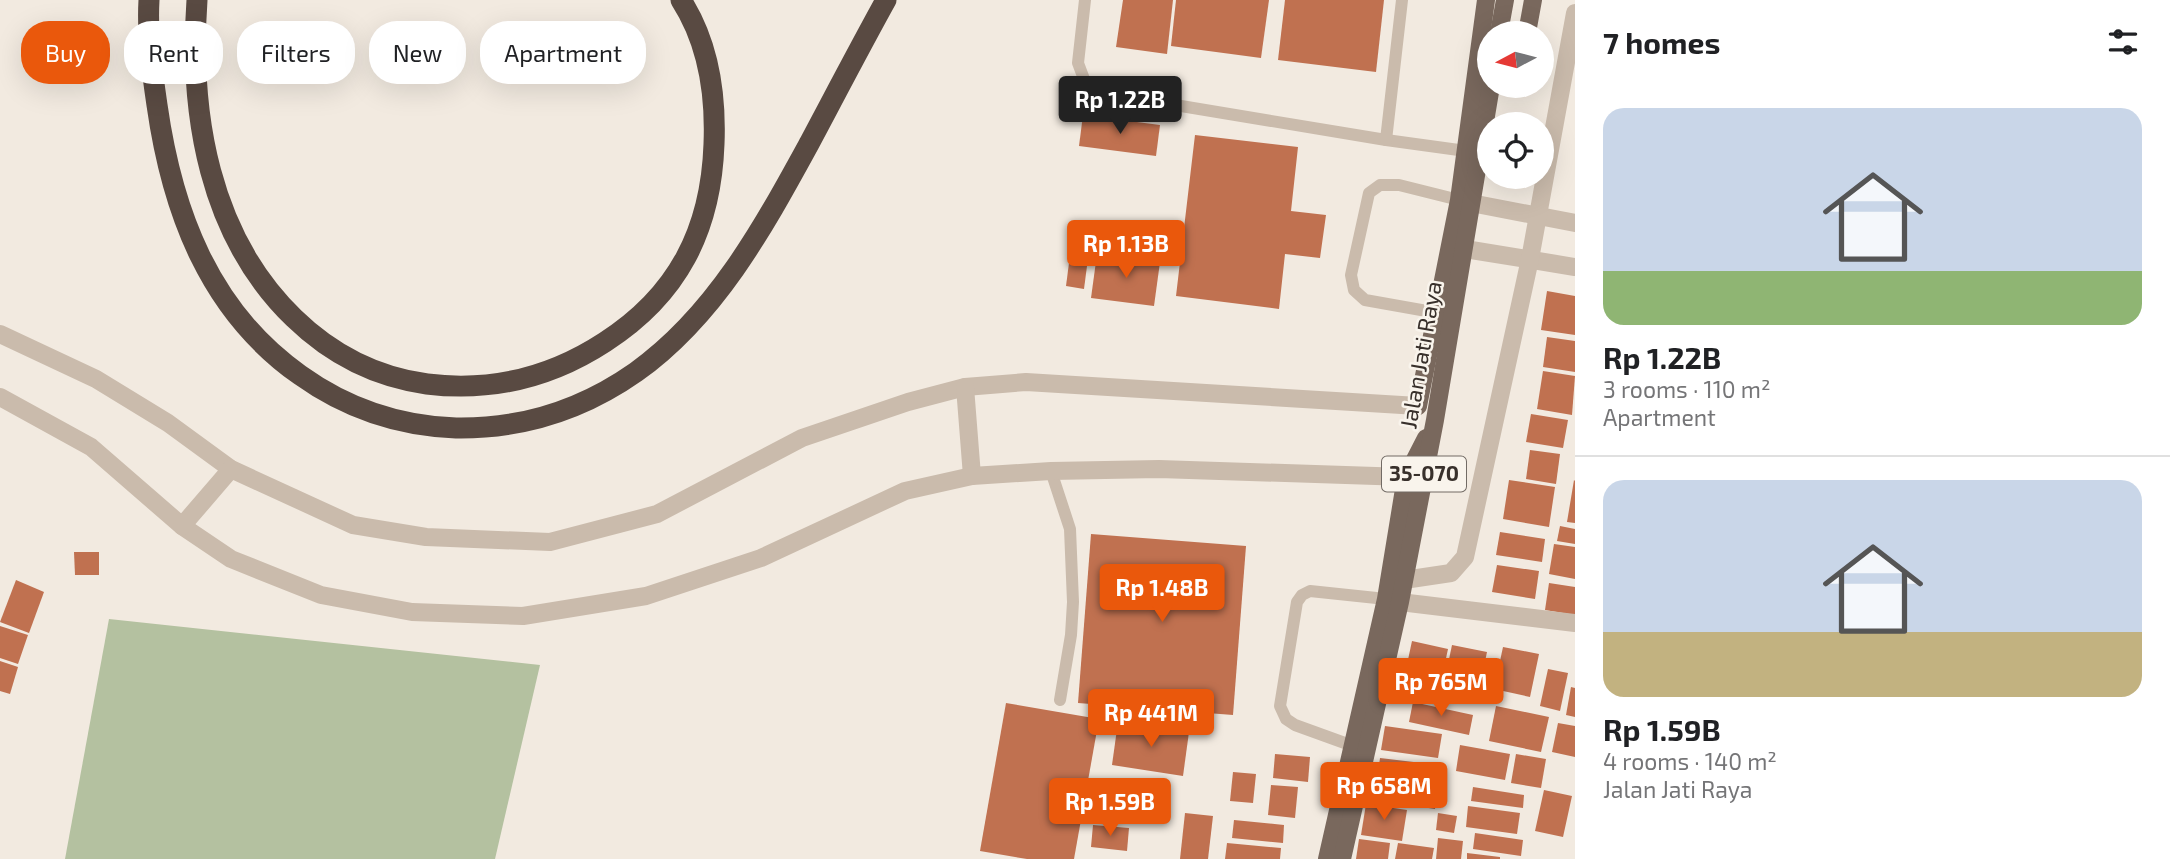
<!DOCTYPE html>
<html lang="en">
<head>
<meta charset="utf-8">
<style>
  body { margin:0; font-family:"Exo 2",sans-serif; background:#f2f2f2; color:#202124; height:100vh; display:flex; flex-direction:column; font-size:26px; white-space:nowrap }
  * { box-sizing:border-box; margin:0 }
  p { font-size:23px; color:#757577 }
  .icon { flex:none; width:38px; height:38px; fill:none; stroke:currentColor; stroke-width:2; stroke-linecap:round; stroke-linejoin:round }
  .map { position:relative; flex:1; overflow:hidden }
  .details { display:flex; flex-direction:column; background:#fff; width:595px }
  .details>* { flex:none }
  .banner { position:absolute; left:21px; top:21px; width:665px; height:63px; display:flex; gap:14px }
  .needle { width:46px; rotate:263deg }
  .buttons { position:absolute; left:1477px; top:21px; display:grid; gap:14px }
  .buttons a { display:grid; place-items:center; width:77px; height:77px; border-radius:50%; background:#fff; box-shadow:0 7px 28px #0002; font-size:35px }
  .price { position:absolute; translate:-50% -60px; padding:0 16px; border-radius:7px; background:#ea580c; color:#fff; font-size:23px; line-height:46px; filter:drop-shadow(0 2px 4px #0008) }
  .price::after { content:''; position:absolute; left:50%; top:42px; width:21px; height:16px; margin-left:-10px; background:inherit; clip-path:polygon(0 0,100% 0,50% 100%) }
  .price.selected { background:#222; color:#fff }
  ul { padding:0; list-style:none }
  li { display:grid; align-content:center; gap:14px; height:371px; padding:0 28px }
  li+li { border-top:2px solid #e0e0e0 }
  li span { display:grid; place-items:center; height:217px; border-radius:21px; color:#555 }
  li>.icon { margin-inline-start:auto }
  span .icon { width:126px; height:126px; fill:#fffc; stroke-width:1 }
  li b { font-size:30px }
  h2 { display:flex; justify-content:space-between; align-items:center; height:84px; padding:0 28px; font-size:30px }
  .chip { padding:0 24px; border-radius:28px; background:#fff; box-shadow:0 7px 28px #0002; font-size:24px; line-height:63px }
  .chip.selected { background:#ea580c; color:#fff }
  main { display:flex; flex:1; min-height:0 }
  .map>svg:first-child { display:block }
  .green { fill:#b4c1a0 }
  .building { fill:#c07150 }
  .lines { fill:none; stroke-linecap:round; stroke-linejoin:round }
  .service { stroke:#cabbac; stroke-width:12 }
  .minor { stroke:#cabbac; stroke-width:18 }
  .primary { stroke:#79685d; stroke-width:18 }
  .motorway { stroke:#594a42; stroke-width:21 }
  .labels { text-anchor:middle; stroke-width:5; stroke-linejoin:round; paint-order:stroke }
  .shield { fill:#f9f4ec; stroke:#726b65; stroke-width:2 }
  .shield-label { font-size:21px; font-weight:bold; fill:#38302b }
  .street-label { font-size:23px; fill:#38302b; stroke:#f9f4ec }
</style>
</head>
<body>
<main>
<div class="map">
<svg width="1575" height="859" viewBox="0 0 1575 859">
  <rect width="100%" height="100%" fill="#f2eae0"/>
  <polygon class="green" points="109,619 540,665 495,859 65,859"/>
  <g class="building">
    <polygon points="1123,0 1173,0 1167,54 1116,47"/>
    <polygon points="1176,0 1269,0 1261,58 1171,46"/>
    <polygon points="1285,0 1384,0 1376,72 1278,60"/>
    <polygon points="1083,115 1160,125 1156,156 1079,146"/>
    <polygon points="1195,135 1298,147 1291,211 1326,215 1320,258 1285,254 1279,309 1176,296"/>
    <polygon points="1104,224 1160,232 1157,259 1100,251"/>
    <polygon points="1097,254 1160,262 1154,306 1091,298"/>
    <polygon points="1069,263 1087,266 1084,289 1066,286"/>
    <polygon points="1547,291 1575,296 1575,335 1541,330"/>
    <polygon points="1547,337 1575,341 1575,372 1543,367"/>
    <polygon points="1543,371 1575,376 1572,415 1537,409"/>
    <polygon points="1531,414 1568,420 1563,448 1526,442"/>
    <polygon points="1530,450 1560,454 1556,484 1526,479"/>
    <polygon points="1509,480 1555,487 1549,527 1503,519"/>
    <polygon points="1574,480 1575,481 1575,523 1567,522"/>
    <polygon points="1560,526 1575,529 1575,544 1557,541"/>
    <polygon points="1500,532 1545,539 1542,562 1496,555"/>
    <polygon points="1091,534 1246,546 1233,715 1078,703"/>
    <polygon points="1554,544 1575,547 1575,579 1549,574"/>
    <polygon points="74,552 99,552 99,575 75,575"/>
    <polygon points="1497,565 1539,571 1535,599 1492,592"/>
    <polygon points="16,580 44,592 29,633 0,622"/>
    <polygon points="1549,583 1575,587 1575,615 1545,610"/>
    <polygon points="0,626 28,635 18,664 0,658"/>
    <polygon points="1412,641 1448,649 1439,691 1403,683"/>
    <polygon points="1452,645 1487,652 1479,690 1444,683"/>
    <polygon points="1503,647 1539,654 1530,697 1494,689"/>
    <polygon points="0,661 18,667 10,694 0,691"/>
    <polygon points="1548,669 1568,673 1560,711 1540,706"/>
    <polygon points="1571,687 1575,688 1575,717 1566,715"/>
    <polygon points="1413,702 1473,715 1469,735 1409,722"/>
    <polygon points="1006,703 1099,719 1074,859 1027,859 980,851"/>
    <polygon points="1496,706 1549,717 1541,752 1489,741"/>
    <polygon points="1118,722 1189,732 1183,776 1112,765"/>
    <polygon points="1558,723 1575,726 1575,757 1552,752"/>
    <polygon points="1385,726 1442,734 1438,758 1381,750"/>
    <polygon points="1460,745 1510,754 1505,780 1456,771"/>
    <polygon points="1275,754 1310,757 1308,782 1273,778"/>
    <polygon points="1516,754 1546,759 1541,788 1511,783"/>
    <polygon points="1380,758 1422,763 1420,779 1378,773"/>
    <polygon points="1233,772 1256,774 1253,803 1230,801"/>
    <polygon points="1372,776 1438,785 1435,809 1369,799"/>
    <polygon points="1271,785 1298,787 1295,818 1268,815"/>
    <polygon points="1473,787 1524,795 1523,808 1471,801"/>
    <polygon points="1544,790 1572,796 1563,837 1535,831"/>
    <polygon points="1366,804 1407,810 1402,841 1361,835"/>
    <polygon points="1468,806 1520,813 1517,834 1466,827"/>
    <polygon points="1185,813 1213,816 1208,859 1180,859"/>
    <polygon points="1438,813 1457,816 1454,833 1436,830"/>
    <polygon points="1234,820 1284,825 1283,843 1232,838"/>
    <polygon points="1093,825 1129,828 1127,851 1091,847"/>
    <polygon points="1475,833 1523,840 1521,856 1473,849"/>
    <polygon points="1438,838 1463,841 1461,859 1436,859"/>
    <polygon points="1359,839 1390,843 1388,859 1356,859"/>
    <polygon points="1227,843 1281,848 1280,859 1225,859"/>
    <polygon points="1398,843 1434,848 1432,859 1395,859"/>
    <polygon points="1467,853 1500,857 1500,859 1467,859"/>
  </g>
  <g class="lines">
    <g class="service">
      <polyline points="1085,0 1078,63 1084,79 1097,92 1386,140 1466,151"/>
      <polyline points="1386,140 1402,0"/>
      <polyline points="1438,313 1365,300 1354,290 1351,275 1369,193 1380,185 1399,185 1459,200"/>
      <polyline points="1051,471 1070,529 1073,602 1071,635 1060,700"/>
      <polyline points="1353,746 1295,725 1286,719 1280,706 1297,602 1302,595 1310,591 1386,599"/>
    </g>
    <g class="minor">
      <polyline points="1471,203 1575,223"/>
      <polyline points="1465,249 1575,267"/>
      <polyline points="0,334 96,379 168,423 231,469 353,525 426,537 550,542 657,514 802,438 908,402 965,387 1026,382 1418,406"/>
      <polyline points="965,387 972,476"/>
      <polyline points="0,397 91,447 182,526 231,559 321,595 412,612 523,616 646,596 761,558 905,491 972,476 1051,471 1159,469 1406,477"/>
      <polyline points="182,526 231,469"/>
      <polyline points="1404,580 1451,573 1465,557 1530,259 1575,13"/>
      <polyline points="1400,602 1575,623"/>
    </g>
    <g class="primary">
      <polyline points="1499,33 1505,0"/>
      <polyline points="1527,33 1533,0"/>
      <polyline points="1418,406 1459,200 1486,0"/>
      <polyline points="1327,859 1386,599 1406,477 1426,438"/>
      <polyline points="1342,859 1400,602 1435,420 1491,86"/>
    </g>
    <g class="motorway">
      <path d="M149,0C147,34 152,71 157,105C172,211 209,311 300,375C346,408 399,426 456,428C522,429 582,410 636,372C716,315 764,226 810,142C835,95 860,47 886,0"/>
      <path d="M197,0C189,114 209,236 294,318C331,354 376,377 427,384C492,392 550,378 605,342C678,295 711,230 714,144C716,94 708,42 681,0"/>
    </g>
  </g>
  <g class="labels">
    <rect class="shield" x="1382" y="456.5" width="84" height="35" rx="5"/>
    <g class="shield-label">
      <text x="1424" y="481">35-070</text>
    </g>
    <g class="street-label">
      <text transform="translate(1421 355) rotate(-80)" y="8">Jalan Jati Raya</text>
    </g>
  </g>
</svg>
<div class="buttons">
<a><svg class="needle" viewBox="-14 -14 28 28"><path d="M0-13l5 13h-10z" fill="#e53935"/><path d="M0 13l5-13h-10z" fill="#757577"/></svg></a>
<a><svg class="icon" aria-label="locate" viewBox="0 0 24 24"><circle cx="12" cy="12" r="6"/><path d="M12 2v4M12 18v4M2 12h4M18 12h4"/></svg></a>
</div>
<b class="price selected" style="left:1120px;top:136px">Rp 1.22B</b>
<b class="price" style="left:1126px;top:280px">Rp 1.13B</b>
<b class="price" style="left:1162px;top:624px">Rp 1.48B</b>
<b class="price" style="left:1441px;top:718px">Rp 765M</b>
<b class="price" style="left:1151px;top:749px">Rp 441M</b>
<b class="price" style="left:1384px;top:822px">Rp 658M</b>
<b class="price" style="left:1110px;top:838px">Rp 1.59B</b>
<div class="banner">
<a class="chip selected">Buy</a>
<a class="chip">Rent</a>
<a class="chip">Filters</a>
<a class="chip">New</a>
<a class="chip">Apartment</a>
</div>
</div>
<section class="details">
<h2>7 homes<svg class="icon" aria-label="filters" viewBox="0 0 24 24"><path d="M4 7h16M4 17h16"/><circle cx="9" cy="7" r="2"/><circle cx="15" cy="17" r="2"/></svg></h2>
<ul>
<li><span style="background:linear-gradient(#c9d6e8 75%,#8fb573 0)"><svg class="icon" aria-label="home" viewBox="0 0 24 24"><path d="M3 11l9-7 9 7M6 9v11h12V9"/></svg></span><div><b>Rp 1.22B</b><p>3 rooms · 110 m²</p><p>Apartment</p></div></li>
<li><span style="background:linear-gradient(#c9d6e8 70%,#c2b280 0)"><svg class="icon" aria-label="home" viewBox="0 0 24 24"><path d="M3 11l9-7 9 7M6 9v11h12V9"/></svg></span><div><b>Rp 1.59B</b><p>4 rooms · 140 m²</p><p>Jalan Jati Raya</p></div></li>
</ul>
</section>
</main>
</body>
</html>
